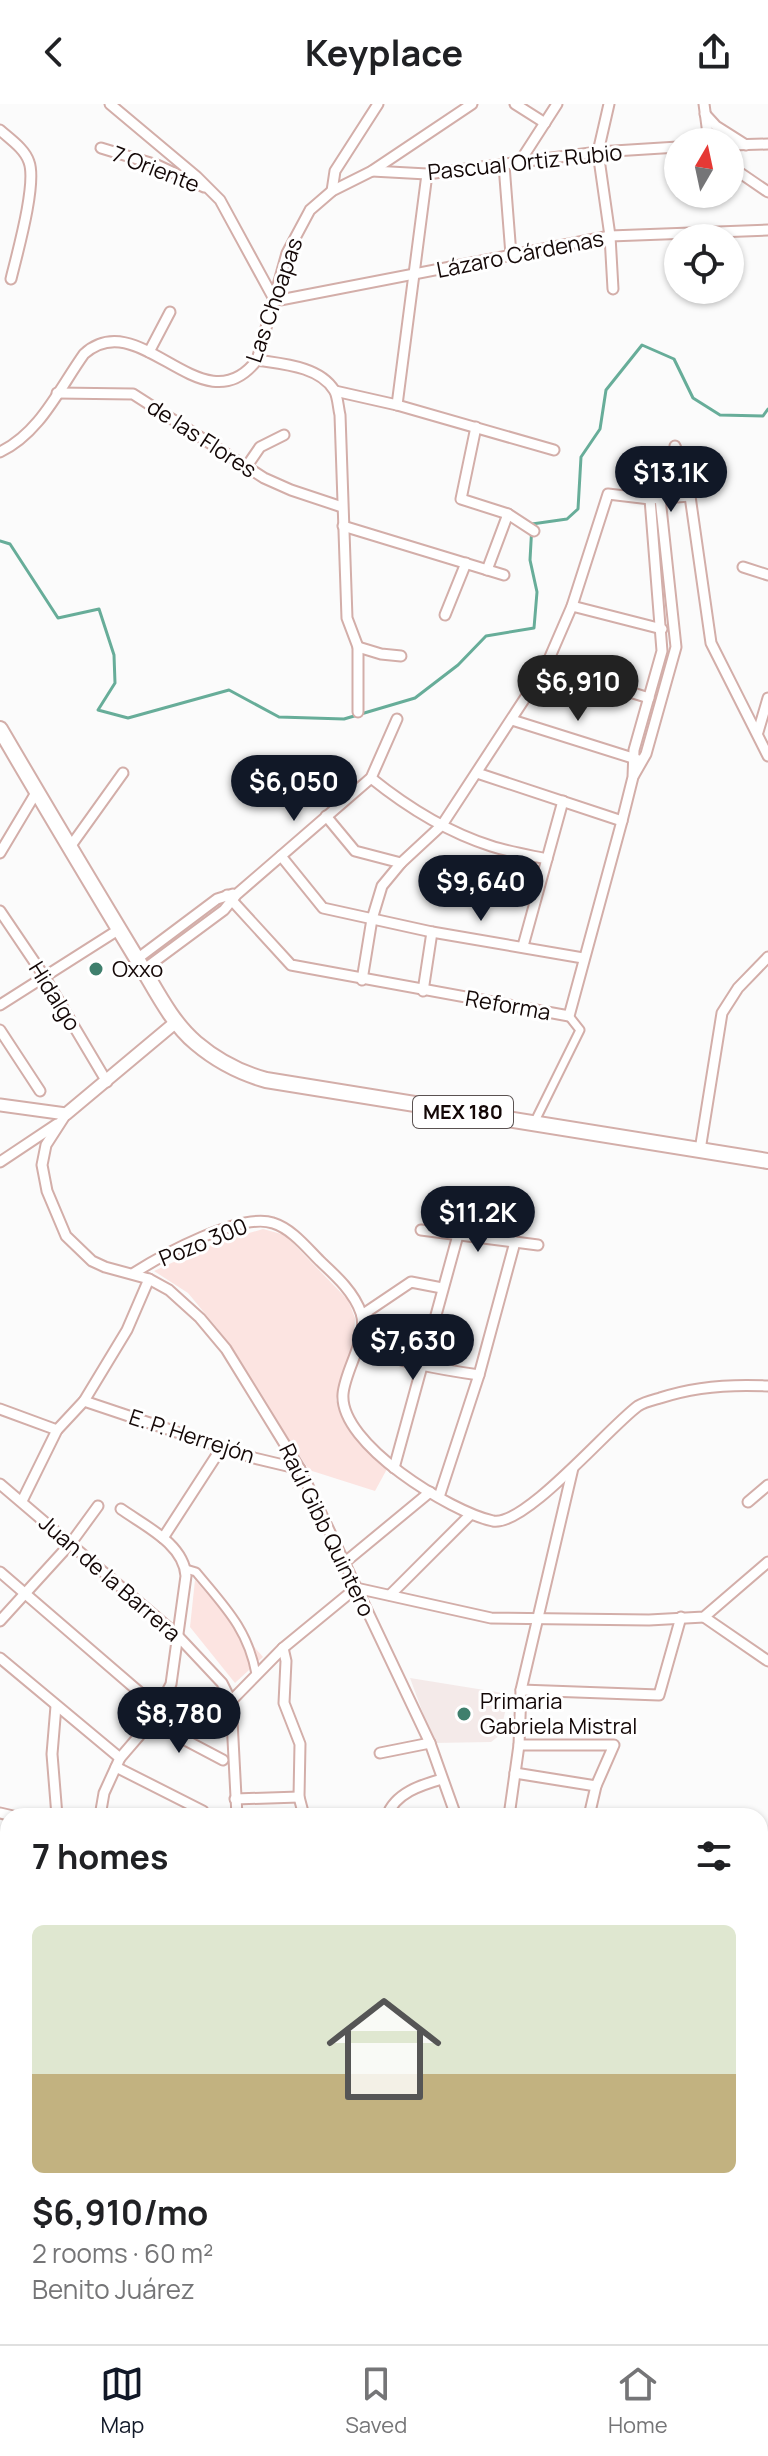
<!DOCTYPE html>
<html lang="en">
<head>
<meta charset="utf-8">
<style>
  body { margin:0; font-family:Manrope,sans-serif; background:#f6f6f6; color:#202124; height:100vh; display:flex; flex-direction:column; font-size:30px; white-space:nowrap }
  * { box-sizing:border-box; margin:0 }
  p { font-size:26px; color:#757577 }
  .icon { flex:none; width:44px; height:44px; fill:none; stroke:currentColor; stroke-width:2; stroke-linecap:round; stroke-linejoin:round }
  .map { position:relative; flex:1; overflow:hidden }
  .drawer { position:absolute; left:0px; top:1704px; width:768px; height:536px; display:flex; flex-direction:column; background:#fff; border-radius:24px 24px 0 0; box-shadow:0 2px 6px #0004 }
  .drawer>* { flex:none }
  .needle { width:52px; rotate:9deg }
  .controls { position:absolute; left:664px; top:24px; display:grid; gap:16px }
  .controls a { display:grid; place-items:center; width:80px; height:80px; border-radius:50%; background:#fff; box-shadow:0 2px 6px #0004; font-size:40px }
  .price { position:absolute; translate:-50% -68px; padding:0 18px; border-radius:28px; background:#111827; color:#fff; font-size:26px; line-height:52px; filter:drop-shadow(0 2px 4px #0008) }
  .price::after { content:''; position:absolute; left:50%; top:48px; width:24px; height:18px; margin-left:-12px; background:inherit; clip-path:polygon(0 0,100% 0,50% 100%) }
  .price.current { background:#222; color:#fff }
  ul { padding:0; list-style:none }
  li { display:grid; align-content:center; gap:16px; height:424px; padding:0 32px }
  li+li { border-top:2px solid #e0e0e0 }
  li span { display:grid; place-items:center; height:248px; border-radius:12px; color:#555 }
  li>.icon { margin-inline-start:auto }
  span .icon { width:144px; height:144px; fill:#fffc; stroke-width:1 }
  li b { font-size:34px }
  h2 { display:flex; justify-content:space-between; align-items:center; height:96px; padding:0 32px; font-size:34px }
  header { display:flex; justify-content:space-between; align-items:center; height:104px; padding:0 32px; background:#fff; font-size:36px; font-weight:700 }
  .menu { display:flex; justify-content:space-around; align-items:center; height:112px; border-top:2px solid #e0e0e0; background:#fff; font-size:22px; color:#757577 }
  .menu a { display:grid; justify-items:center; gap:4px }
  .menu .current { color:#111827 }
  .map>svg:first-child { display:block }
  .built { fill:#f4eae9 }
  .green { fill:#fce4e1 }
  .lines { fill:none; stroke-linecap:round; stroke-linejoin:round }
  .stream { stroke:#67ad99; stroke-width:3 }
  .pedestrian-casing { stroke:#d3aea9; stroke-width:11 }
  .minor-casing { stroke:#d3aea9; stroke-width:13 }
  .tertiary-casing { stroke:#d3aea9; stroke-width:15 }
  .primary-casing { stroke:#d3aea9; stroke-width:18 }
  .pedestrian { stroke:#fff; stroke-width:7 }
  .minor { stroke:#fff; stroke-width:9 }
  .tertiary { stroke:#fff; stroke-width:11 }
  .primary { stroke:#fff; stroke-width:14 }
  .poi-dot { fill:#3f7f6d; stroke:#fff; stroke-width:3 }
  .labels { text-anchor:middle; stroke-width:6; stroke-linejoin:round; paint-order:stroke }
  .shield { fill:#fff; stroke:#5a5251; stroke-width:2 }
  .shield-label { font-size:20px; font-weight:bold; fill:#140807 }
  .street-label { font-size:22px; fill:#140807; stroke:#fff }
  .poi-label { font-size:22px; fill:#140807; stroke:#fff; text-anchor:start }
</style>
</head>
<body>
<header><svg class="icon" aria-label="back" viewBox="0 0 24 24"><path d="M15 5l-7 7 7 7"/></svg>Keyplace<svg class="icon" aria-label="share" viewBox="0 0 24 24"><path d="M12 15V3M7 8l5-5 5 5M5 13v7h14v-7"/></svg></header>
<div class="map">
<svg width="768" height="2240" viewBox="0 0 768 2240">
  <rect width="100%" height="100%" fill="#fbfbfb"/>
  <g class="built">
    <polygon points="503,754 538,764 530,796 494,787"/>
    <polygon points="410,1574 509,1590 500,1631 491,1638 434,1639"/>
    <polygon points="768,1905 768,1994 760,1993 760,1929"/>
  </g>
  <g class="green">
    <polygon points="263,1125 285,1131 348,1196 355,1214 354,1235 336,1296 344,1316 365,1345 387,1365 375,1387 309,1366 217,1224 188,1189 154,1167 215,1139"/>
    <polygon points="195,1476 263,1553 235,1579 190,1523"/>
  </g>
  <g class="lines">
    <polyline class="stream" points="0,437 10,440 58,514 99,505 114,551 115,579 98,606 128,614 229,586 279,613 344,615 415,594 458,561 486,532 534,524 537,488 530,456 532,420 567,415 578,405 581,353 600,325 606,286 642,241 674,255 693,294 720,311 763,312 768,305"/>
    <defs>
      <g id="pedestrian">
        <polyline points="534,1019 580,926 569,912"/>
        <path d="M186,1465L196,1468C224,1502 248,1525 256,1570"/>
      </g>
      <g id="minor">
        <polyline points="110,0 197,73 220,96 275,197 610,132 768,126"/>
        <polyline points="515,0 545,19"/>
        <polyline points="609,0 598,48 610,132 613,185"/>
        <polyline points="704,0 709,38"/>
        <polyline points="705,10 716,22 746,41"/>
        <path d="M0,26C10,35 25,45 29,58C37,80 17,150 11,175"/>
        <polyline points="730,41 768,40"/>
        <polyline points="101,44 157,61 204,83"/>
        <polyline points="519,59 557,0"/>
        <polyline points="504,61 511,151"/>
        <polyline points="730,62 768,88"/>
        <polyline points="372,67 427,70 598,48 678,43"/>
        <polyline points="332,87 335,67 378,0"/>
        <polyline points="149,248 170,208"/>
        <path d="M257,256C282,260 319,262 334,286C338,292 338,303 340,311L347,514L358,543V608"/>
        <polyline points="335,287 397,301 554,346"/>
        <polyline points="57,289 133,290 264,374 291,386 342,403"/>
        <polyline points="397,301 427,70"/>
        <polyline points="476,323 461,395 508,410 534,427"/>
        <polyline points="675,342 684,363 690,392 711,539 768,652"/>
        <path d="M0,348C40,329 59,285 84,250C140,199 203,326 257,256L287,149L310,106L332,87L372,67L472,0"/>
        <polyline points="247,362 260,343 284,331"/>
        <polyline points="343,422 504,471"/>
        <polyline points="743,463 768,471"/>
        <polyline points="487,466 508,410"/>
        <polyline points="572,502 662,525"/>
        <polyline points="445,511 466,459"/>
        <polyline points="358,543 381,550 401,552"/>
        <polyline points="546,562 649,594"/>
        <polyline points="512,616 639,656"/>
        <polyline points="758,628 768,594"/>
        <polyline points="477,669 622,717"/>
        <polyline points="634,671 646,650 676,543 660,394"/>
        <path d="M371,674C407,703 447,728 491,742C509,748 528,751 547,755"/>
        <polyline points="326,712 355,747 401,759"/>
        <polyline points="70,743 123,669"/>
        <polyline points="0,749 37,687"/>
        <polyline points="281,752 323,804 432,828 583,854"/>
        <polyline points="227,791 291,861 569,912 622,717 633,673 634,646 662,547 650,395"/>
        <polyline points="0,807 44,872 107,978"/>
        <polyline points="523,842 563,697"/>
        <polyline points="137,855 217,795 233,790"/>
        <polyline points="143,866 224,806 237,790 371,674 397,615"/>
        <polyline points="362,876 372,815 382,782 401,759 442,721 546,562 572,502 608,390 650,395 690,392"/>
        <polyline points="423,887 432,828"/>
        <polyline points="0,901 118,826"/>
        <polyline points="0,926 40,987"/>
        <polyline points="66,1010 46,1041 42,1061 47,1087 66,1132 92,1157 105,1163 149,1175 169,1186 200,1214 226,1245 300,1365 430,1639 456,1712"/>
        <polyline points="700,1046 722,909 738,884 768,853"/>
        <polyline points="0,1058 57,1020"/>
        <polyline points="421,1126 538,1141"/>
        <path d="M134,1169C162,1151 241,1108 273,1119C292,1125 306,1143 320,1157C335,1171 354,1188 361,1209C369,1233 345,1265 343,1290C339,1340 451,1408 493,1417C525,1423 609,1323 638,1302C644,1298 653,1296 660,1294C696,1282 731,1280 768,1282"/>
        <polyline points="362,1211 411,1178 442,1184"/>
        <path d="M359,1242C399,1258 437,1265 479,1271"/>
        <polyline points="84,1297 254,1354 300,1365"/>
        <polyline points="0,1305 57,1326"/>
        <polyline points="394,1364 458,1131"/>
        <polyline points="0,1380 176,1530 222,1579 231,1597 237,1712"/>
        <polyline points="439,1393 479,1271 515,1138"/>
        <polyline points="22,1397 57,1326 84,1297 127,1226 149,1175"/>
        <polyline points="748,1398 768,1381"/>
        <polyline points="163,1434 222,1343"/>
        <polyline points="344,1459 430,1388"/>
        <polyline points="0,1468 159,1605"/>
        <polyline points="390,1491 470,1411"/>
        <polyline points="704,1513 768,1557"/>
        <polyline points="0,1517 71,1439 98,1402"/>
        <polyline points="283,1544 286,1557 284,1599 300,1640 299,1693 304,1712"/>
        <polyline points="0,1554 120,1654"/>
        <polyline points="521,1586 659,1591 681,1513"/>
        <polyline points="231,1597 283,1544 356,1484 491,1514 649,1516 704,1513 768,1458"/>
        <polyline points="56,1602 52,1650 57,1712"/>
        <polyline points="151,1618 223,1656"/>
        <polyline points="519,1641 614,1641 596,1682 589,1712"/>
        <polyline points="380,1649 430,1639"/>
        <polyline points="116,1663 203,1707"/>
        <polyline points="515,1669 596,1682"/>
        <polyline points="235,1695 299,1693"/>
        <polyline points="0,1709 13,1712"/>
        <path d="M100,1712L104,1689L120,1654L151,1618L171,1580L186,1472C184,1440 145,1422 121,1405"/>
        <path d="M387,1712C395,1689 421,1681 442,1675"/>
        <polyline points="509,1712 519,1641 521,1586 573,1364"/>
        <polyline points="0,1866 8,1852"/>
        <polyline points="0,1930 8,1919"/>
        <polyline points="0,1949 8,1964"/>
        <polyline points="0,1975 8,1973"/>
        <polyline points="0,2006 8,1989"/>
        <polyline points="0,2054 8,2047"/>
        <polyline points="0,2102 8,2099"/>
        <polyline points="0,2163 8,2178"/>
        <polyline points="170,2232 185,2240"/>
        <polyline points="262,2232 265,2240"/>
        <polyline points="386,2232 389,2240"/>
        <polyline points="21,2240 35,2232"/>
        <polyline points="90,2240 93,2232"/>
        <polyline points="159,2240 161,2232"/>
        <polyline points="439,2240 439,2238"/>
      </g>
      <polyline id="tertiary" points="0,1001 66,1010 176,918"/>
      <path id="primary" d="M0,625C45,702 91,779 137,855C155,884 170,917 196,939C216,956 241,969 266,976L768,1057"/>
    </defs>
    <use href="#pedestrian" class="pedestrian-casing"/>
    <use href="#minor" class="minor-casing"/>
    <use href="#tertiary" class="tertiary-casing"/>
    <use href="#primary" class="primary-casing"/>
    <use href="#pedestrian" class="pedestrian"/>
    <use href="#minor" class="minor"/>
    <use href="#tertiary" class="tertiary"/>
    <use href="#primary" class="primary"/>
  </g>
  <g class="poi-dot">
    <circle cx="96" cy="865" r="8"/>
    <circle cx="464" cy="1610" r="8"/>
  </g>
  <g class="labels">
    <rect class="shield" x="413" y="992" width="100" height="32" rx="6"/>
    <g class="shield-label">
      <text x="463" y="1015">MEX 180</text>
    </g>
    <g class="street-label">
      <text transform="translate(525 58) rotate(-6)" y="8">Pascual Ortiz Rubio</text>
      <text transform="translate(156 65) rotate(21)" y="8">7 Oriente</text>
      <text transform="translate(520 150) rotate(-11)" y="8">Lázaro Cárdenas</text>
      <text transform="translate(274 196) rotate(-71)" y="8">Las Choapas</text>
      <text transform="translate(202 334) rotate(33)" y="8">de las Flores</text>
      <text transform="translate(55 892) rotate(58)" y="8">Hidalgo</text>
      <text transform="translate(508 901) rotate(10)" y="8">Reforma</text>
      <text transform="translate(203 1138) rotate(-22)" y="8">Pozo 300</text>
      <text transform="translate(192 1332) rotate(18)" y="8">E. P. Herrejón</text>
      <text transform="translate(327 1426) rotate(64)" y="8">Raúl Gibb Quintero</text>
      <text transform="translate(110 1474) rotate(41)" y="8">Juan de la Barrera</text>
    </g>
    <g class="poi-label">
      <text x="112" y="873">Oxxo</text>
      <text x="480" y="1605">Primaria<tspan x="480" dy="25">Gabriela Mistral</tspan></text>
    </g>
  </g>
</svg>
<div class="controls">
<a><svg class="needle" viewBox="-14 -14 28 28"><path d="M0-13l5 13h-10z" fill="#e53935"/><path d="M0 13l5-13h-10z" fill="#757577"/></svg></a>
<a><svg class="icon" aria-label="locate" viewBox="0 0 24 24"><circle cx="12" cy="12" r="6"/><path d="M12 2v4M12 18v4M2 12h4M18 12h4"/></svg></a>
</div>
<b class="price" style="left:671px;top:410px">$13.1K</b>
<b class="price current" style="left:578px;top:619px">$6,910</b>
<b class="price" style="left:294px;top:719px">$6,050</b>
<b class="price" style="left:481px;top:819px">$9,640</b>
<b class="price" style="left:478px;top:1150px">$11.2K</b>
<b class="price" style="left:413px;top:1278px">$7,630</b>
<b class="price" style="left:179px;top:1651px">$8,780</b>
<section class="drawer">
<h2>7 homes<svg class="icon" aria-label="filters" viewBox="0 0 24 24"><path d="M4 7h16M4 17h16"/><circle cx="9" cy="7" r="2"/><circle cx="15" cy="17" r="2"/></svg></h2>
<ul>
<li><span style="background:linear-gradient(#dfe7d0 60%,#c2b280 0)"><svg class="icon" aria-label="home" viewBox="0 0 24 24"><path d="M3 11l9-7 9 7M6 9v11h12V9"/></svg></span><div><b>$6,910/mo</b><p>2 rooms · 60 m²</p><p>Benito Juárez</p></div></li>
</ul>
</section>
</div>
<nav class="menu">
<a class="current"><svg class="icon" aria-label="map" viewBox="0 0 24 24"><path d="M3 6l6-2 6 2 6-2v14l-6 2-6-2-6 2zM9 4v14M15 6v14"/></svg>Map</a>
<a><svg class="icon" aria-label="saved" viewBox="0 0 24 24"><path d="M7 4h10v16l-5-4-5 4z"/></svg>Saved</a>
<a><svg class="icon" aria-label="home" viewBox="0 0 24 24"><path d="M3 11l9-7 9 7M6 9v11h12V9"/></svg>Home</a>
</nav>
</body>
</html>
